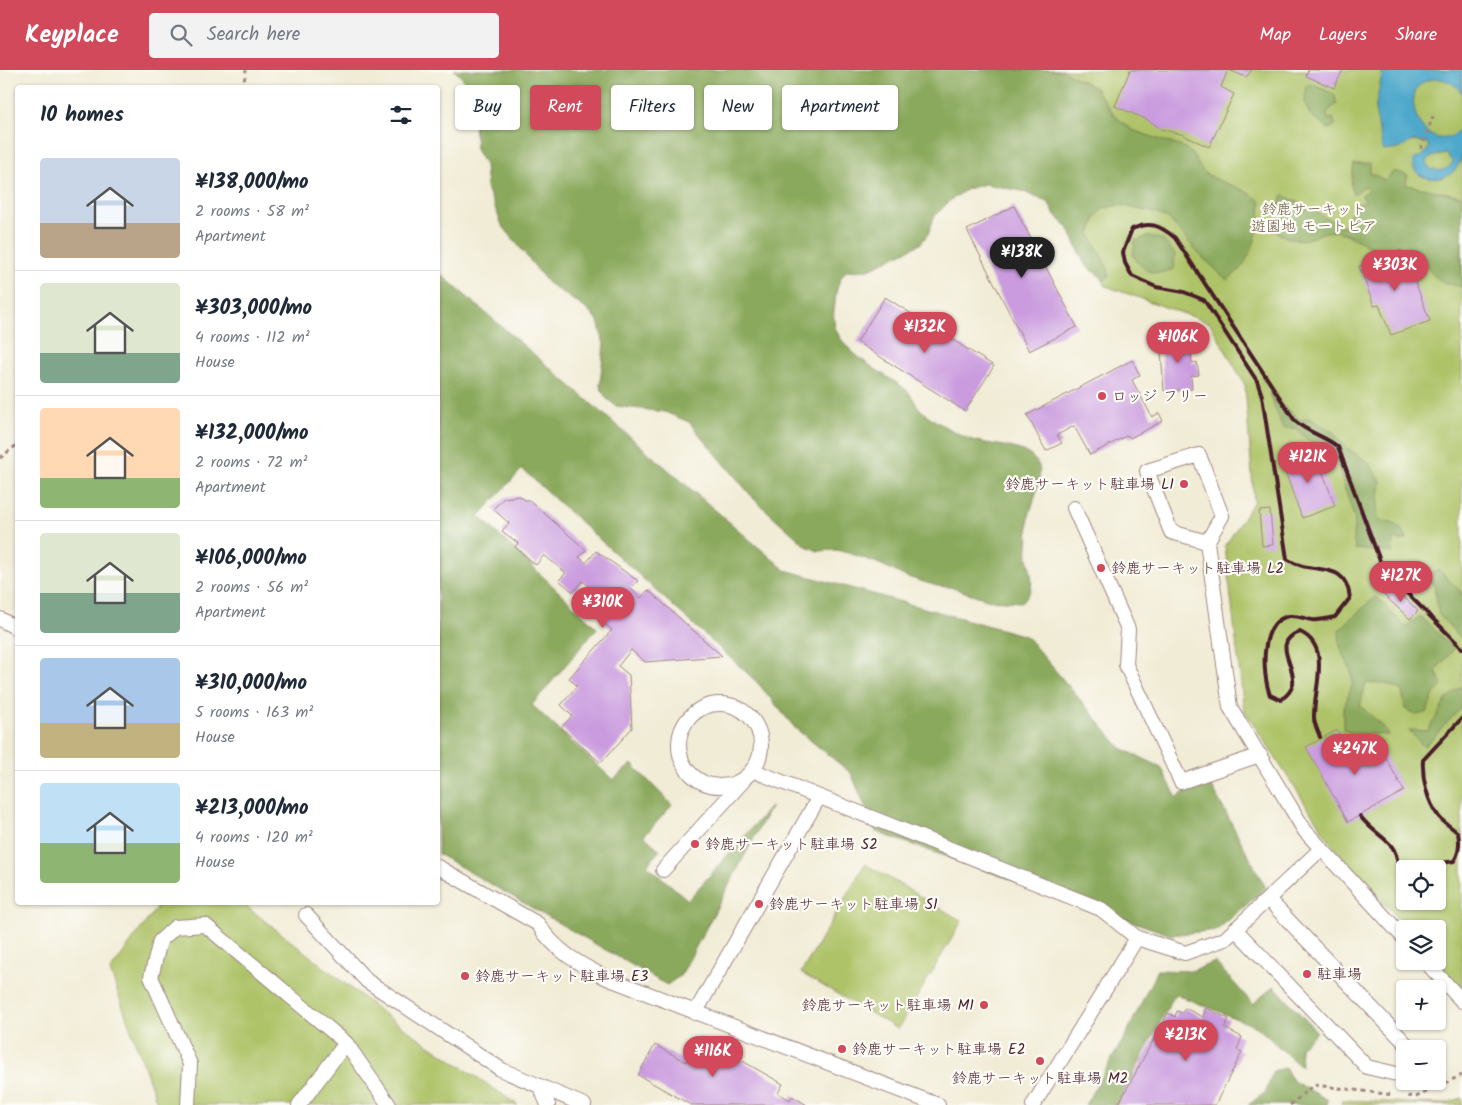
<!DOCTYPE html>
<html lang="en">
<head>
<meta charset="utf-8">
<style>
  body { margin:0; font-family:Kalam,"Klee One",sans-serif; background:#f2f2f3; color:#1f2937; height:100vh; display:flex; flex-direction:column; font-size:19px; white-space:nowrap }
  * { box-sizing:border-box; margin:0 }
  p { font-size:16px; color:#747a83 }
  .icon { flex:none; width:28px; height:28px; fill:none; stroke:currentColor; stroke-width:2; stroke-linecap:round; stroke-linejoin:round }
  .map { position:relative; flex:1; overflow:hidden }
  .details { position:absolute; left:15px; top:15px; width:425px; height:820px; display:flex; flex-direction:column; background:#fff; border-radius:5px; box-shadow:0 1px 4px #0004 }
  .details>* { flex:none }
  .banner { position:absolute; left:455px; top:15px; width:475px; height:45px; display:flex; gap:10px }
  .buttons { position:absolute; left:1396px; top:790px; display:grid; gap:10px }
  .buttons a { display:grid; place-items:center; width:50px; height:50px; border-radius:5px; background:#fff; box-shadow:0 1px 4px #0004; font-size:25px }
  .price { position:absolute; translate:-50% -42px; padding:0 11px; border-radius:18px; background:#d1495b; color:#fff; font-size:16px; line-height:32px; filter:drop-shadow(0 1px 2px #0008) }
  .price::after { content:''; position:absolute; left:50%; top:30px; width:15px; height:11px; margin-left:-8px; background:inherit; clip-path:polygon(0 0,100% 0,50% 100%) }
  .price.selected { background:#222; color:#fff }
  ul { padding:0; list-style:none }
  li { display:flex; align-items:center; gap:15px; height:125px; padding:0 25px }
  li+li { border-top:1px solid #e0e1e3 }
  li span { display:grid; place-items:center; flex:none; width:140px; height:100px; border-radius:5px; color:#555 }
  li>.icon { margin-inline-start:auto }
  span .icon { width:60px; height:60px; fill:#fffc; stroke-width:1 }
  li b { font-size:21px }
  h2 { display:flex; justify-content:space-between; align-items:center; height:60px; padding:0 25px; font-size:21px }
  .pill { padding:0 18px; border-radius:5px; background:#fff; box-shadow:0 1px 4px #0004; font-size:18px; line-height:45px }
  .pill.selected { background:#d1495b; color:#fff }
  header { display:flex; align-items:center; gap:30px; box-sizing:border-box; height:70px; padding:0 25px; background:#d1495b; color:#fff }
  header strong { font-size:24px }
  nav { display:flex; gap:28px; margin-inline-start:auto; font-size:18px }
  .search { width:350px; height:45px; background:#f2f2f3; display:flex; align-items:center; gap:12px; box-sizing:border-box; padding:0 18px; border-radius:5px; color:#747a83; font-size:19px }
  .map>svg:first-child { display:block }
  .green { fill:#aec367; stroke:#7c7149; fill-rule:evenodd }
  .forest { fill:#8aa95c; stroke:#6a6444 }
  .water { fill:#4da8cb; stroke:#4c647b; fill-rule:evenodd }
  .building { fill:#ca9cdf }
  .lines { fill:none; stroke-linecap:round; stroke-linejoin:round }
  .lane-casing { stroke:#9e8680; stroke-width:16 }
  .path { stroke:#9e8680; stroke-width:3; stroke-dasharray:4 4; stroke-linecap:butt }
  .lane { stroke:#fff; stroke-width:14 }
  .rail { stroke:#4a1f2b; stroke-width:4 }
  .poi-dot { fill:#d1495b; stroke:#fdfcf7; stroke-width:2 }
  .labels { text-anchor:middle; stroke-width:4.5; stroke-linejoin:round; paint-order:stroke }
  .park-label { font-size:15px; fill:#6d5840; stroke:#fdfcf7 }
  .poi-label { font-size:15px; fill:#4a1f2b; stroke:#fdfcf7; text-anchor:start }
</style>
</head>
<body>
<header>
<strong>Keyplace</strong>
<div class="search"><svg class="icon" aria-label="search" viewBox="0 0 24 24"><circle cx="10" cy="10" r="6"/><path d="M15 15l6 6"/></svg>Search here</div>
<nav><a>Map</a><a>Layers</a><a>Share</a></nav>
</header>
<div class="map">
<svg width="1462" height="1035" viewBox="0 0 1462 1035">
  <rect width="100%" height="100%" fill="#fdfcf7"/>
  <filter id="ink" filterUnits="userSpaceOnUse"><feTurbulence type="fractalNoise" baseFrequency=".02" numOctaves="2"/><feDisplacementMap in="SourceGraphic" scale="10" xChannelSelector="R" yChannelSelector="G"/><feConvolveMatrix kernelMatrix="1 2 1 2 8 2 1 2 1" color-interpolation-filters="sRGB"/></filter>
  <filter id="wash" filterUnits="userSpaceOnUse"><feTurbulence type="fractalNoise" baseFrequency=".0096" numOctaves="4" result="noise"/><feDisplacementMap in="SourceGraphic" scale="20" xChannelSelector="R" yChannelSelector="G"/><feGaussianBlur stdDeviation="1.12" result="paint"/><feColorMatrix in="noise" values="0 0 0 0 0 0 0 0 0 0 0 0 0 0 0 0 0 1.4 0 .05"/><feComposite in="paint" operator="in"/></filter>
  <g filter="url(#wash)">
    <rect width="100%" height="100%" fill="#f1ecd6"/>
    <g class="green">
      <path d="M972,0H1462V920L1436,891L1438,859H1407L1333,776L1244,640L1225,476L1254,431L1245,315L1210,253L1106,216L1042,98ZM1405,799H1438V831H1405Z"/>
      <polygon points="865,794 962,851 898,959 801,903"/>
      <polygon points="160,833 242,833 388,947 518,1035 158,1035 110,901"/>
      <polygon points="1462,1028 1462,1035 1341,1035 1342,1030 1444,1034"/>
    </g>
    <g class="forest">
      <path d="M454,0H1062L1095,18L1115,46L1132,60L1185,78C1196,84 1197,99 1208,105C1228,116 1242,116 1261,132C1260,159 1252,195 1227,210L1199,184L1170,150L1158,144L1121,135L1103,138L1096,147L1090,164L1108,199L1109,206L1105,210L1085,195L1068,157L1055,145L1049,133L1022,121L985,114L967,119L948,132L934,147L928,164L920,174L878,195L866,200L846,201C839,208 835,223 835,233C834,239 833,246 834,252C838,281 882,302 904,318C911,323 914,332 920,339C931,350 951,360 965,367C987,378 1024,371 1038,394C1044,404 1032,435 1029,446C1027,456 1030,466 1028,476C1025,496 1042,517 1021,532L990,530L950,517L937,516L904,506L880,494L855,485L837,480L818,481L806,476L754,429L689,352L665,342L616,336L606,328L600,316L604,274L598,251L585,238L548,213L502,155L487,118L485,95L476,79L473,39L464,10Z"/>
      <path d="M1311,14L1334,24L1337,34C1331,39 1325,41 1328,49L1333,48L1335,55L1329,59L1310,45L1305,33L1306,16Z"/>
      <path d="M1354,94H1370V103L1385,110L1394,101L1407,105L1406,115L1462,126V217C1455,215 1446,214 1440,210C1430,205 1427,191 1416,186C1401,179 1386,182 1371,177C1360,173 1351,165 1340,162C1316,156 1309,183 1275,161L1280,131L1284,125L1343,157L1355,135L1365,132L1362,125L1369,119L1364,116L1353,125L1351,114Z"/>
      <path d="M1149,166L1163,170L1175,184L1174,199C1153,206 1146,204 1133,186L1135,171Z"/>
      <polygon points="438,202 785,500 1026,566 1121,678 1161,697 1177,728 1205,704 1266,818 1217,860 1171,865 876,762 851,703 795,658 757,612 522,399 479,446 597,558 532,635 613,710 632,694 672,735 644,766 660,780 647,795 688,830 771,736 681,905 667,915 438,784"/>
      <path d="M1269,324L1300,350L1309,348L1332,361L1347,378L1368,392L1381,411L1377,443L1379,451C1393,452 1401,455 1407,469L1401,471L1393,469L1392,483L1355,479L1353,464L1355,450L1336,391H1323L1318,379L1295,358H1283Z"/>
      <polygon points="1439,500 1462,523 1462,569 1439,545 1434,514 1426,505"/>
      <polygon points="1376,526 1405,557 1420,546 1454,579 1436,600 1442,616 1434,624 1427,642 1417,645 1405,639 1402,620 1385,614 1366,613 1360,636 1384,657 1388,665 1353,663 1343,660 1343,640 1353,613 1350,598 1340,576 1339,560"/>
      <polygon points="1459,617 1462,619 1462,637 1424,677 1409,660 1428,661 1446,630"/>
      <polygon points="1215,892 1253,934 1274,916 1317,962 1300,977 1301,997 1257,957 1175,924 1117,1035 1085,1035 1127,963 1157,900 1191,901"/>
      <polygon points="1285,998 1293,1011 1328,1030 1327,1035 1248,1035 1266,1022 1273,1001"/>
    </g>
    <path class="water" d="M1383,0H1462V23C1457,15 1446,8 1436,9C1389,10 1425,98 1462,58C1462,68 1462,81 1461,90C1450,119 1408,110 1413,90C1423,84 1422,89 1429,77L1427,73L1412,71L1399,79L1383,81L1375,39ZM1446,84L1453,92C1447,101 1440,102 1430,99L1427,92L1430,87Z"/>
    <g id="blocks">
      <g class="building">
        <polygon points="1130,0 1228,0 1221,17 1234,24 1209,77 1181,64 1161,59 1148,50 1115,36"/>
        <polygon points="1229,0 1252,0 1246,7"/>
        <polygon points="1308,0 1343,0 1334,18 1306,6"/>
        <polygon points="1014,136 1077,257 1029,281 967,160"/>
        <polygon points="1401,180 1405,190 1412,187 1415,197 1410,198 1430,251 1391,265 1379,235 1374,236 1359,196"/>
        <polygon points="885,227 994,296 965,341 857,272"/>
        <polygon points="1190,266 1192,293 1197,292 1199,305 1191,306 1192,319 1164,321 1160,269"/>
        <polygon points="1132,290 1140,305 1132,310 1152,347 1159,343 1163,351 1130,368 1128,365 1090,385 1074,356 1057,365 1062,373 1046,381 1027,345"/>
        <polygon points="1315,381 1335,436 1302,448 1282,393"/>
        <polygon points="519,426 525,430 529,430 586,480 579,487 586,493 596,481 638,511 630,518 641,528 648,520 722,586 645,592 631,580 618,596 629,605 632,658 601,693 561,658 572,646 561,635 577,616 569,608 612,560 601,551 612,537 583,511 573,522 559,510 566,503 544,485 536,495 515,477 518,473 502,461 509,453 493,439 504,428"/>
        <polygon points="1270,440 1273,475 1262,476 1259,441"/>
        <polygon points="1393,516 1418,541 1410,549 1384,525"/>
        <polygon points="1337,660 1353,689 1379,675 1404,721 1348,752 1306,677"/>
        <polygon points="1185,938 1203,947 1206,938 1229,949 1224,958 1242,967 1237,980 1242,982 1215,1035 1118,1035 1168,943 1175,947 1177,941 1182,943"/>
        <polygon points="700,967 783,1014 778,1023 790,1030 792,1026 807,1035 691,1035 638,1005 655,975 686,992"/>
      </g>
    </g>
  </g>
  <g filter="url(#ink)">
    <use href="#blocks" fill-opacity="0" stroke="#9e8680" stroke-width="1"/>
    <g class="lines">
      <defs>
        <g id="lane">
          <polyline points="1074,438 1128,559 1126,595 1181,712 1260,685"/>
          <polyline points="1207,472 1171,462 1147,401 1199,385 1222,446 1207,472 1230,637 1305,761 1405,869"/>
          <polyline points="0,549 18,559"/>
          <circle cx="720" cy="675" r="41"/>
          <polyline points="752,700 1101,839 1137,868"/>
          <path d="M438,797L538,854C555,881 579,894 607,908L938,1035"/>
          <polyline points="663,800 743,711"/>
          <polyline points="1268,829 1411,979"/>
          <polyline points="306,845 367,911 502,1000 584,1035"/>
          <polyline points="1235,859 1367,997 1405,1006"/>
          <polyline points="1425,891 1462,931"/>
          <polyline points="695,943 819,727"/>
          <polyline points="541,1018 548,1035"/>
          <polyline points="188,1035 190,994 151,907 160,871 175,857 205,855 346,973 389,1035"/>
          <polyline points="299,1035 346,973"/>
          <polyline points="1033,1035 1137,868 1185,883 1225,869 1321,779"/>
        </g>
      </defs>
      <use href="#lane" class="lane-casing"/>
      <g class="path">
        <polyline points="243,18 246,0"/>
        <polyline points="1421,79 1433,46"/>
        <polyline points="0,388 18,374"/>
        <polyline points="1408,1026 1416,1027 1462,1005"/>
        <polyline points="1290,1035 1314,1015 1394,1025"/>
      </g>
      <use href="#lane" class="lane"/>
      <g class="rail">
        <path d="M1320,667C1318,661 1314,654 1314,648C1313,620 1333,577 1300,562C1270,572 1296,594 1293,614C1292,621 1286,626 1281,630L1270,625C1262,604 1259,551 1289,546C1299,545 1304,549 1312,550C1319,551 1329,548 1335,547L1350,528C1345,487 1312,507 1287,489L1262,326L1257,311L1204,230L1184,222L1156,217L1132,206L1125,193L1123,182L1132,159C1150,151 1160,155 1175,168L1295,351C1308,363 1325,366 1338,377L1380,491L1390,506L1462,578"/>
        <path d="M1360,746C1380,772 1400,768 1398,805L1405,814"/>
        <path d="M1435,799L1442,793L1454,791C1460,782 1460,773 1458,763C1453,758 1444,753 1439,747C1427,731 1422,709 1423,690L1462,648"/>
      </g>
    </g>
  </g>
  <g class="poi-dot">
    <circle cx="1102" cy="326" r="5"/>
    <circle cx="1184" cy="414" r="5"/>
    <circle cx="1101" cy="498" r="5"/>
    <circle cx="695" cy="774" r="5"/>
    <circle cx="759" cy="834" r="5"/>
    <circle cx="1307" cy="904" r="5"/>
    <circle cx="465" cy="906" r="5"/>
    <circle cx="984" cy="935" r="5"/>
    <circle cx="842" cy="979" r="5"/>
    <circle cx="1040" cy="991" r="5"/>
  </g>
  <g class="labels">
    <g class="park-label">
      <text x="1314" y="144">鈴鹿サーキット<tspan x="1314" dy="17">遊園地 モートピア</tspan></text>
    </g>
    <g class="poi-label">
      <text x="1112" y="331">ロッジ フリー</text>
      <text x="1174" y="419" text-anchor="end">鈴鹿サーキット駐車場 L1</text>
      <text x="1111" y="503">鈴鹿サーキット駐車場 L2</text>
      <text x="705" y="779">鈴鹿サーキット駐車場 S2</text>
      <text x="769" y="839">鈴鹿サーキット駐車場 S1</text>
      <text x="1317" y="909">駐車場</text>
      <text x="475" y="911">鈴鹿サーキット駐車場 E3</text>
      <text x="974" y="940" text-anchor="end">鈴鹿サーキット駐車場 M1</text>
      <text x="852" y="984">鈴鹿サーキット駐車場 E2</text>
      <text x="1040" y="1013" text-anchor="middle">鈴鹿サーキット駐車場 M2</text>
    </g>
  </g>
</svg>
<div class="buttons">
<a><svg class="icon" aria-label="locate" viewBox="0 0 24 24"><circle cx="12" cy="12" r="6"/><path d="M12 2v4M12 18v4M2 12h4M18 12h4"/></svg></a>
<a><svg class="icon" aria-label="layers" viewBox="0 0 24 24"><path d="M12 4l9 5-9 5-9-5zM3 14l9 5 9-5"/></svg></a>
<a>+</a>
<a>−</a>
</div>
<b class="price selected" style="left:1022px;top:209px">¥138K</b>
<b class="price" style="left:1395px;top:222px">¥303K</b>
<b class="price" style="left:925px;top:284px">¥132K</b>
<b class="price" style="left:1178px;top:294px">¥106K</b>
<b class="price" style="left:1308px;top:414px">¥121K</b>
<b class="price" style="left:1401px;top:533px">¥127K</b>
<b class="price" style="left:603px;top:559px">¥310K</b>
<b class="price" style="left:1355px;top:706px">¥247K</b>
<b class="price" style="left:1186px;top:992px">¥213K</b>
<b class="price" style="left:713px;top:1008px">¥116K</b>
<div class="banner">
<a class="pill">Buy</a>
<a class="pill selected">Rent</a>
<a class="pill">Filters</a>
<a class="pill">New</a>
<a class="pill">Apartment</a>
</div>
<section class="details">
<h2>10 homes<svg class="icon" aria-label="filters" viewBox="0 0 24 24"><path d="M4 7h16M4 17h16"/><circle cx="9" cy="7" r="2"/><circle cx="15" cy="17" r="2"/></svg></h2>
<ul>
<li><span style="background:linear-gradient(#c9d6e8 65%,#b9a48a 0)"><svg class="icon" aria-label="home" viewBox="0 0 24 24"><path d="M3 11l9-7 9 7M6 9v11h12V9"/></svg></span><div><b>¥138,000/mo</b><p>2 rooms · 58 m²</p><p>Apartment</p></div></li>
<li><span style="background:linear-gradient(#dfe7d0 70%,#7fa58c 0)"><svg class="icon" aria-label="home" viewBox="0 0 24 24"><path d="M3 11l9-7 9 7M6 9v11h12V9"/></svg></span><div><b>¥303,000/mo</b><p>4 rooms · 112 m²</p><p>House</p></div></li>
<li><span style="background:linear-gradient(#ffd9b3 70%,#8fb573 0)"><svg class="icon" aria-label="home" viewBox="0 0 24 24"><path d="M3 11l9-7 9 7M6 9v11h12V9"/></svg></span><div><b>¥132,000/mo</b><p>2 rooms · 72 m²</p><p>Apartment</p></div></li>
<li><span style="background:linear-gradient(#dfe7d0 60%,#7fa58c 0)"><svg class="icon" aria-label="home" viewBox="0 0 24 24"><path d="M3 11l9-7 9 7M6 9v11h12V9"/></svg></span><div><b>¥106,000/mo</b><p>2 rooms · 56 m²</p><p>Apartment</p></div></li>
<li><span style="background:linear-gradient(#a9c7e8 65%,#c2b280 0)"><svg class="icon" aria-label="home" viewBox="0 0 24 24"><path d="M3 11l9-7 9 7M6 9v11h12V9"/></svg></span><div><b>¥310,000/mo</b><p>5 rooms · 163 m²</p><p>House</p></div></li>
<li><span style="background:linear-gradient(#bfe0f5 60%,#8fb573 0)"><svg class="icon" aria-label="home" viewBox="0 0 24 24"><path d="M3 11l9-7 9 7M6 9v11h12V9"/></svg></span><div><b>¥213,000/mo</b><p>4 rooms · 120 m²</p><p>House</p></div></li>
</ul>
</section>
</div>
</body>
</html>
